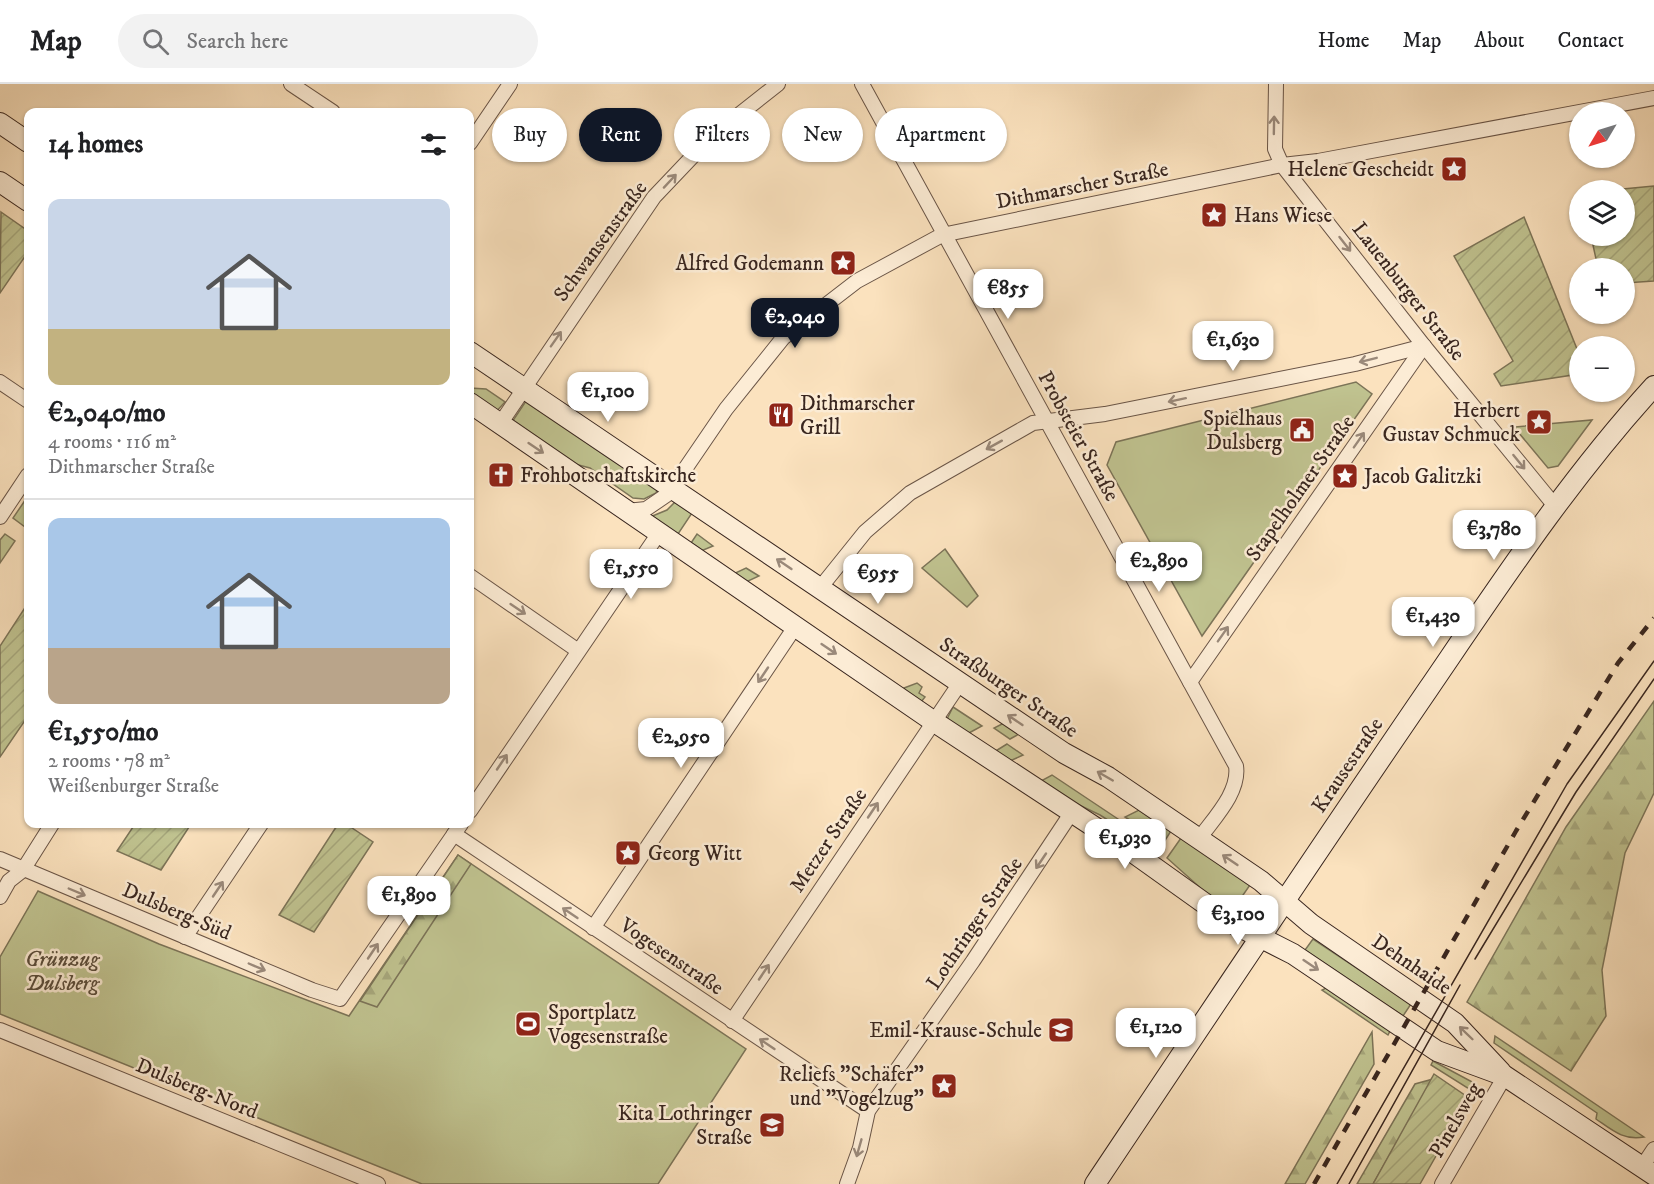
<!DOCTYPE html>
<html lang="en">
<head>
<meta charset="utf-8">
<style>
  body { margin:0; font-family:"IM FELL DW Pica",serif; background:#f2f2f2; color:#202124; height:100vh; display:flex; flex-direction:column; font-size:22px; white-space:nowrap }
  * { box-sizing:border-box; margin:0 }
  p { font-size:20px; color:#757577 }
  .icon { flex:none; width:33px; height:33px; fill:none; stroke:currentColor; stroke-width:2; stroke-linecap:round; stroke-linejoin:round }
  .map { position:relative; flex:1; overflow:hidden }
  .side { position:absolute; left:24px; top:24px; width:450px; height:720px; display:flex; flex-direction:column; background:#fff; border-radius:12px; box-shadow:0 2px 4px #0004 }
  .side>* { flex:none }
  .banner { position:absolute; left:492px; top:24px; width:570px; height:54px; display:flex; gap:12px }
  .needle { width:39px; rotate:232deg }
  .buttons { position:absolute; left:1569px; top:18px; display:grid; gap:12px }
  .buttons a { display:grid; place-items:center; width:66px; height:66px; border-radius:50%; background:#fff; box-shadow:0 2px 4px #0004; font-size:30px }
  .price { position:absolute; translate:-50% -51px; padding:0 14px; border-radius:12px; background:#fff; color:#222; font-size:20px; line-height:39px; filter:drop-shadow(0 2px 3px #0008) }
  .price::after { content:''; position:absolute; left:50%; top:36px; width:18px; height:14px; margin-left:-9px; background:inherit; clip-path:polygon(0 0,100% 0,50% 100%) }
  .price.current { background:#111827; color:#fff }
  ul { padding:0; list-style:none }
  li { display:grid; align-content:center; gap:12px; height:318px; padding:0 24px }
  li+li { border-top:2px solid #e0e0e0 }
  li span { display:grid; place-items:center; height:186px; border-radius:12px; color:#555 }
  li>.icon { margin-inline-start:auto }
  span .icon { width:108px; height:108px; fill:#fffc; stroke-width:1 }
  li b { font-size:26px }
  h2 { display:flex; justify-content:space-between; align-items:center; height:72px; padding:0 24px; font-size:26px }
  .chip { padding:0 21px; border-radius:27px; background:#fff; box-shadow:0 2px 4px #0004; font-size:21px; line-height:54px }
  .chip.current { background:#111827; color:#fff }
  header { display:flex; align-items:center; gap:36px; box-sizing:border-box; height:84px; padding:0 30px; background:#fff; border-bottom:2px solid #e0e0e0 }
  header strong { font-size:28px }
  nav { display:flex; gap:33px; margin-inline-start:auto; font-size:21px }
  .search { width:420px; height:54px; background:#f2f2f2; display:flex; align-items:center; gap:15px; box-sizing:border-box; padding:0 21px; border-radius:33px; color:#757577; font-size:22px }
  .map>svg:first-child { display:block }
  .green { fill:#c0c390; stroke:#7c7458; stroke-width:1.5 }
  .forest { fill:url(#forest-firs); stroke:#7c7458; stroke-width:1.5 }
  .garden { fill:url(#garden-furrows); stroke:#7c7458; stroke-width:1.5 }
  .lines { fill:none; stroke-linecap:round; stroke-linejoin:round }
  .street-casing { stroke:#6a5547; stroke-width:16 }
  .secondary-casing { stroke:#39261f; stroke-width:22 }
  .street { stroke:#fcecd5; stroke-width:14 }
  .secondary { stroke:#fcecd5; stroke-width:20 }
  .tram { stroke:#39261f; stroke-width:1.5 }
  .rail { stroke:#39261f; stroke-width:4.5; stroke-dasharray:10 10; stroke-linecap:butt }
  .oneway { stroke:#9a897a }
  .labels { text-anchor:middle; stroke-width:5; stroke-linejoin:round; paint-order:stroke }
  .poi-label { font-size:21px; fill:#39261f; stroke:#fcecd5; text-anchor:end }
  .street-label { font-size:21px; fill:#39261f; stroke:#fcecd5 }
  .park-label { font-size:21px; font-style:italic; fill:#5b4d3b; stroke:#fcecd5 }
</style>
</head>
<body>
<header>
<strong>Map</strong>
<div class="search"><svg class="icon" aria-label="search" viewBox="0 0 24 24"><circle cx="10" cy="10" r="6"/><path d="M15 15l6 6"/></svg>Search here</div>
<nav><a>Home</a><a>Map</a><a>About</a><a>Contact</a></nav>
</header>
<div class="map">
<svg width="1654" height="1100" viewBox="0 0 1654 1100">
  <defs>
    <pattern id="forest-firs" width="22" height="20" patternUnits="userSpaceOnUse" patternTransform="scale(1.5)"><rect width="22" height="20" fill="#c0c390"/><path d="M5 1l3.5 6h-7zM16 11l3.5 6h-7z" fill="#a6a77c"/></pattern>
    <pattern id="garden-furrows" width="10" height="10" patternUnits="userSpaceOnUse" patternTransform="scale(1.5)"><rect width="10" height="10" fill="#c0c390"/><path d="M-1 1l2-2M0 10L10 0M9 11l2-2" fill="none" stroke="#a6a77c"/></pattern>
  </defs>
  <rect width="100%" height="100%" fill="#fbe2be"/>
  <filter id="stains"><feTurbulence type="fractalNoise" baseFrequency=".00333" numOctaves="4"/><feColorMatrix values="0 0 0 0 .2 0 0 0 0 .09 0 0 0 0 .02 0 0 0 .5 -.17"/></filter>
  <radialGradient id="worn" r=".72"><stop offset=".6" stop-color="#630" stop-opacity="0"/><stop offset="1" stop-color="#630" stop-opacity=".3"/></radialGradient>
  <g class="green">
    <polygon points="1356,298 1372,310 1202,552 1107,381 1116,358"/>
    <polygon points="470,304 486,305 505,318 494,330 470,314"/>
    <polygon points="528,314 657,406 656,409 644,415 633,414 590,384 567,378 510,341"/>
    <polygon points="1592,336 1558,382 1548,384 1514,343"/>
    <polygon points="28,412 28,438 25,443 13,434"/>
    <polygon points="678,415 694,426 676,453 650,433 667,426"/>
    <polygon points="5,450 15,457 0,479 0,456"/>
    <polygon points="697,450 713,462 701,467 689,462"/>
    <polygon points="945,465 978,512 967,523 922,484"/>
    <polygon points="746,484 759,492 744,499 731,491"/>
    <polygon points="917,599 922,603 919,609 925,613 921,618 905,607 904,604"/>
    <polygon points="953,623 982,642 967,650 947,635"/>
    <polygon points="1008,637 1023,648 1010,655 994,644"/>
    <polygon points="1007,660 1023,671 1010,677 994,668"/>
    <polygon points="1052,691 1160,763 1156,767 1100,731 1054,709 1039,698"/>
    <polygon points="1139,726 1171,747 1164,758 1125,733"/>
    <polygon points="1181,754 1250,801 1232,827 1205,808 1167,774"/>
    <polygon points="458,771 746,965 658,1100 422,1100 0,930 0,873 38,807 159,860 349,932"/>
    <polygon points="1313,855 1411,920 1403,932 1305,866"/>
    <polygon points="1326,904 1390,947 1388,951 1322,906"/>
    <path d="M1495,952L1644,1053C1624,1057 1612,1046 1596,1035L1597,1029L1494,959Z"/>
    <polygon points="1433,977 1476,1000 1479,1009 1477,1010 1431,981"/>
  </g>
  <g class="forest">
    <polygon points="1654,617 1654,709 1625,769 1602,886 1606,932 1571,987 1467,918 1566,743"/>
    <polygon points="458,771 471,780 377,923 360,917"/>
    <polygon points="1372,948 1374,980 1305,1100 1285,1100"/>
    <polygon points="1433,995 1373,1100 1357,1100 1415,1000"/>
  </g>
  <g class="garden">
    <polygon points="1654,102 1654,197 1625,199 1624,184 1598,184 1591,152 1624,152 1624,106 1612,106"/>
    <polygon points="1,128 28,147 28,168 0,209"/>
    <polygon points="1524,133 1579,270 1579,290 1501,302 1494,290 1513,277 1454,172"/>
    <polygon points="28,519 28,632 0,673 0,562"/>
    <polygon points="135,740 191,740 161,786 117,767"/>
    <polygon points="338,740 346,740 373,758 314,848 279,831"/>
    <polygon points="1434,990 1469,1014 1420,1100 1373,1100"/>
  </g>
  <g class="lines">
    <defs>
      <g id="street">
        <polyline points="291,0 333,28"/>
        <path d="M862,0L1236,682C1240,708 1214,734 1199,755"/>
        <polyline points="1276,0 1275,65 1282,81 1424,262 1555,422"/>
        <polyline points="470,59 510,0"/>
        <polyline points="0,298 28,317"/>
        <polyline points="500,340 654,113 712,52 778,0"/>
        <polyline points="627,427 646,425 668,410 726,325 783,254 857,197 942,151 1282,81 1318,77 1654,14"/>
        <polyline points="0,433 28,391"/>
        <polyline points="470,492 577,566"/>
        <polyline points="820,504 865,448 910,409 1033,339 1105,330 1355,280 1424,262"/>
        <polyline points="1190,598 1424,262"/>
        <polyline points="470,727 659,449"/>
        <polyline points="454,750 868,1027"/>
        <polyline points="0,775 312,906 340,915 461,740"/>
        <polyline points="0,813 9,797 23,786 52,740"/>
        <polyline points="593,844 795,543"/>
        <polyline points="185,853 261,740"/>
        <polyline points="732,937 960,599"/>
        <polyline points="0,946 378,1100"/>
        <polyline points="1642,1083 1654,1065"/>
        <polyline points="847,1100 860,1064 868,1027 973,877 1072,728"/>
        <polyline points="1442,1100 1505,992"/>
      </g>
      <g id="secondary">
        <polyline points="0,39 28,58"/>
        <polyline points="0,98 28,117"/>
        <polyline points="470,268 1064,669 1108,693 1261,797 1311,840 1455,939 1501,988"/>
        <polyline points="470,319 933,637 1134,769 1232,839 1293,870 1437,967 1505,992 1654,1091"/>
        <path d="M1095,1100C1206,934 1316,769 1429,604C1500,500 1569,395 1654,302"/>
      </g>
    </defs>
    <use href="#street" class="street-casing"/>
    <use href="#secondary" class="secondary-casing"/>
    <use href="#street" class="street"/>
    <use href="#secondary" class="secondary"/>
    <g class="tram">
      <polyline points="1475,875 1576,708 1654,595"/>
      <polyline points="1337,1100 1567,700 1654,577"/>
      <polyline points="1349,1100 1460,901"/>
    </g>
    <polyline class="rail" points="1314,1100 1516,747 1618,579 1654,534"/>
  </g>
  <defs><path id="oneway-shaft" d="M-6 0H5M1.5-3L5.5 0L1.5 3" fill="none" stroke-width="1.6" stroke-linecap="round" stroke-linejoin="round" transform="scale(1.5)"/></defs>
  <g class="oneway">
    <use href="#oneway-shaft" transform="translate(1274 41) rotate(-89)"/>
    <use href="#oneway-shaft" transform="translate(670 97) rotate(-47)"/>
    <use href="#oneway-shaft" transform="translate(1345 160) rotate(52)"/>
    <use href="#oneway-shaft" transform="translate(556 255) rotate(-55)"/>
    <use href="#oneway-shaft" transform="translate(1368 276) rotate(166)"/>
    <use href="#oneway-shaft" transform="translate(1177 316) rotate(168)"/>
    <use href="#oneway-shaft" transform="translate(1359 356) rotate(-55)"/>
    <use href="#oneway-shaft" transform="translate(994 361) rotate(151)"/>
    <use href="#oneway-shaft" transform="translate(536 364) rotate(34)"/>
    <use href="#oneway-shaft" transform="translate(1519 378) rotate(51)"/>
    <use href="#oneway-shaft" transform="translate(784 480) rotate(-146)"/>
    <use href="#oneway-shaft" transform="translate(518 525) rotate(34)"/>
    <use href="#oneway-shaft" transform="translate(1223 550) rotate(-55)"/>
    <use href="#oneway-shaft" transform="translate(829 565) rotate(34)"/>
    <use href="#oneway-shaft" transform="translate(763 591) rotate(124)"/>
    <use href="#oneway-shaft" transform="translate(1015 636) rotate(-146)"/>
    <use href="#oneway-shaft" transform="translate(502 678) rotate(-56)"/>
    <use href="#oneway-shaft" transform="translate(1105 692) rotate(-150)"/>
    <use href="#oneway-shaft" transform="translate(873 726) rotate(-56)"/>
    <use href="#oneway-shaft" transform="translate(1230 776) rotate(-146)"/>
    <use href="#oneway-shaft" transform="translate(1041 777) rotate(124)"/>
    <use href="#oneway-shaft" transform="translate(218 805) rotate(-56)"/>
    <use href="#oneway-shaft" transform="translate(77 808) rotate(23)"/>
    <use href="#oneway-shaft" transform="translate(570 829) rotate(-146)"/>
    <use href="#oneway-shaft" transform="translate(373 867) rotate(-56)"/>
    <use href="#oneway-shaft" transform="translate(1311 881) rotate(34)"/>
    <use href="#oneway-shaft" transform="translate(257 883) rotate(23)"/>
    <use href="#oneway-shaft" transform="translate(764 888) rotate(-56)"/>
    <use href="#oneway-shaft" transform="translate(1466 949) rotate(-136)"/>
    <use href="#oneway-shaft" transform="translate(767 960) rotate(-146)"/>
    <use href="#oneway-shaft" transform="translate(859 1064) rotate(106)"/>
  </g>
  <defs>
    <symbol id="sight-square" viewBox="-11 -11 22 22"><rect x="-9" y="-9" width="18" height="18" rx="4" fill="#8f2418" stroke="#fcecd5"/><path d="M0-6L1.8-2.2L6-1.7L2.9 1.2L3.7 5.4L0 3.3L-3.7 5.4L-2.9 1.2L-6-1.7L-1.8-2.2Z" fill="#fff"/></symbol>
    <symbol id="restaurant-square" viewBox="-11 -11 22 22"><rect x="-9" y="-9" width="18" height="18" rx="4" fill="#8f2418" stroke="#fcecd5"/><path d="M-5-6h1v4h1v-4h1v4h1v-4h1v5L-1.5 .5V6h-2V.5L-5-1ZM5-6V6H3V1.5H1.5Q1.5-4 5-6Z" fill="#fff"/></symbol>
    <symbol id="civic-square" viewBox="-11 -11 22 22"><rect x="-9" y="-9" width="18" height="18" rx="4" fill="#8f2418" stroke="#fcecd5"/><path d="M-.6-6.5H3V-4.5H.6V-3L4-1V1h2V6H-6V1h2V-1L-.6-3ZM-1.2 2.5V6h2.4V2.5Z" fill="#fff"/></symbol>
    <symbol id="church-square" viewBox="-11 -11 22 22"><rect x="-9" y="-9" width="18" height="18" rx="4" fill="#8f2418" stroke="#fcecd5"/><path d="M-1.2-6h2.4v3.5h3.3v2.4h-3.3V6h-2.4V-.1h-3.3v-2.4h3.3Z" fill="#fff"/></symbol>
    <symbol id="stadium-square" viewBox="-11 -11 22 22"><rect x="-9" y="-9" width="18" height="18" rx="4" fill="#8f2418" stroke="#fcecd5"/><path d="M0-5a6.5 5 0 1 0 0 10a6.5 5 0 1 0 0-10ZM-3.5-1.8h7v3.6h-7Z" fill="#fff"/></symbol>
    <symbol id="school-square" viewBox="-11 -11 22 22"><rect x="-9" y="-9" width="18" height="18" rx="4" fill="#8f2418" stroke="#fcecd5"/><path d="M0-5L7-2L0 1L-7-2ZM-4 1L0 2.5L4 1V4Q0 6-4 4Z" fill="#fff"/></symbol>
  </defs>
  <g fill-rule="evenodd">
    <use href="#sight-square" x="1439" y="70" width="30" height="30"/>
    <use href="#sight-square" x="1199" y="116" width="30" height="30"/>
    <use href="#sight-square" x="828" y="164" width="30" height="30"/>
    <use href="#restaurant-square" x="766" y="316" width="30" height="30"/>
    <use href="#sight-square" x="1524" y="323" width="30" height="30"/>
    <use href="#civic-square" x="1287" y="331" width="30" height="30"/>
    <use href="#church-square" x="486" y="376" width="30" height="30"/>
    <use href="#sight-square" x="1330" y="377" width="30" height="30"/>
    <use href="#sight-square" x="613" y="754" width="30" height="30"/>
    <use href="#stadium-square" x="513" y="925" width="30" height="30"/>
    <use href="#school-square" x="1046" y="931" width="30" height="30"/>
    <use href="#sight-square" x="929" y="987" width="30" height="30"/>
    <use href="#school-square" x="757" y="1026" width="30" height="30"/>
  </g>
  <g class="labels">
    <g class="poi-label">
      <text x="1434" y="92">Helene Gescheidt</text>
      <text x="1234" y="138" text-anchor="start">Hans Wiese</text>
      <text x="824" y="186">Alfred Godemann</text>
      <text x="800" y="326" text-anchor="start">Dithmarscher<tspan x="800" dy="24">Grill</tspan></text>
      <text x="1520" y="333">Herbert<tspan x="1520" dy="24">Gustav Schmuck</tspan></text>
      <text x="1282" y="341">Spielhaus<tspan x="1282" dy="24">Dulsberg</tspan></text>
      <text x="520" y="398" text-anchor="start">Frohbotschaftskirche</text>
      <text x="1364" y="399" text-anchor="start">Jacob Galitzki</text>
      <text x="648" y="776" text-anchor="start">Georg Witt</text>
      <text x="548" y="935" text-anchor="start">Sportplatz<tspan x="548" dy="24">Vogesenstraße</tspan></text>
      <text x="1042" y="953">Emil-Krause-Schule</text>
      <text x="924" y="997">Reliefs "Schäfer"<tspan x="924" dy="24">und "Vogelzug"</tspan></text>
      <text x="752" y="1036">Kita Lothringer<tspan x="752" dy="24">Straße</tspan></text>
    </g>
    <g class="street-label">
      <text transform="translate(1082 101) rotate(-11)" y="7">Dithmarscher Straße</text>
      <text transform="translate(600 157) rotate(-54)" y="7">Schwansenstraße</text>
      <text transform="translate(1409 207) rotate(52)" y="7">Lauenburger Straße</text>
      <text transform="translate(1079 352) rotate(61)" y="7">Probsteier Straße</text>
      <text transform="translate(1300 404) rotate(-55)" y="7">Stapelholmer Straße</text>
      <text transform="translate(1009 603) rotate(34)" y="7">Straßburger Straße</text>
      <text transform="translate(1347 681) rotate(-56)" y="7">Krausestraße</text>
      <text transform="translate(828 756) rotate(-56)" y="7">Metzer Straße</text>
      <text transform="translate(177 827) rotate(23)" y="7">Dulsberg-Süd</text>
      <text transform="translate(974 839) rotate(-56)" y="7">Lothringer Straße</text>
      <text transform="translate(672 872) rotate(34)" y="7">Vogesenstraße</text>
      <text transform="translate(1412 880) rotate(34)" y="7">Dehnhaide</text>
      <text transform="translate(197 1004) rotate(22)" y="7">Dulsberg-Nord</text>
      <text transform="translate(1455 1036) rotate(-60)" y="7">Pinelsweg</text>
    </g>
    <g class="park-label">
      <text x="62" y="882">Grünzug<tspan x="62" dy="24">Dulsberg</tspan></text>
    </g>
  </g>
  <rect width="100%" height="100%" filter="url(#stains)"/>
  <rect width="100%" height="100%" fill="url(#worn)"/>
</svg>
<div class="buttons">
<a><svg class="needle" viewBox="-14 -14 28 28"><path d="M0-13l5 13h-10z" fill="#e53935"/><path d="M0 13l5-13h-10z" fill="#757577"/></svg></a>
<a><svg class="icon" aria-label="layers" viewBox="0 0 24 24"><path d="M12 4l9 5-9 5-9-5zM3 14l9 5 9-5"/></svg></a>
<a>+</a>
<a>−</a>
</div>
<b class="price" style="left:1008px;top:236px">€855</b>
<b class="price current" style="left:795px;top:265px">€2,040</b>
<b class="price" style="left:1233px;top:288px">€1,630</b>
<b class="price" style="left:608px;top:339px">€1,100</b>
<b class="price" style="left:1494px;top:477px">€3,780</b>
<b class="price" style="left:1159px;top:509px">€2,890</b>
<b class="price" style="left:631px;top:516px">€1,550</b>
<b class="price" style="left:878px;top:521px">€955</b>
<b class="price" style="left:1433px;top:564px">€1,430</b>
<b class="price" style="left:681px;top:685px">€2,950</b>
<b class="price" style="left:1125px;top:786px">€1,930</b>
<b class="price" style="left:409px;top:843px">€1,890</b>
<b class="price" style="left:1238px;top:862px">€3,100</b>
<b class="price" style="left:1156px;top:975px">€1,120</b>
<div class="banner">
<a class="chip">Buy</a>
<a class="chip current">Rent</a>
<a class="chip">Filters</a>
<a class="chip">New</a>
<a class="chip">Apartment</a>
</div>
<section class="side">
<h2>14 homes<svg class="icon" aria-label="filters" viewBox="0 0 24 24"><path d="M4 7h16M4 17h16"/><circle cx="9" cy="7" r="2"/><circle cx="15" cy="17" r="2"/></svg></h2>
<ul>
<li><span style="background:linear-gradient(#c9d6e8 70%,#c2b280 0)"><svg class="icon" aria-label="home" viewBox="0 0 24 24"><path d="M3 11l9-7 9 7M6 9v11h12V9"/></svg></span><div><b>€2,040/mo</b><p>4 rooms · 116 m²</p><p>Dithmarscher Straße</p></div></li>
<li><span style="background:linear-gradient(#a9c7e8 70%,#b9a48a 0)"><svg class="icon" aria-label="home" viewBox="0 0 24 24"><path d="M3 11l9-7 9 7M6 9v11h12V9"/></svg></span><div><b>€1,550/mo</b><p>2 rooms · 78 m²</p><p>Weißenburger Straße</p></div></li>
</ul>
</section>
</div>
</body>
</html>
